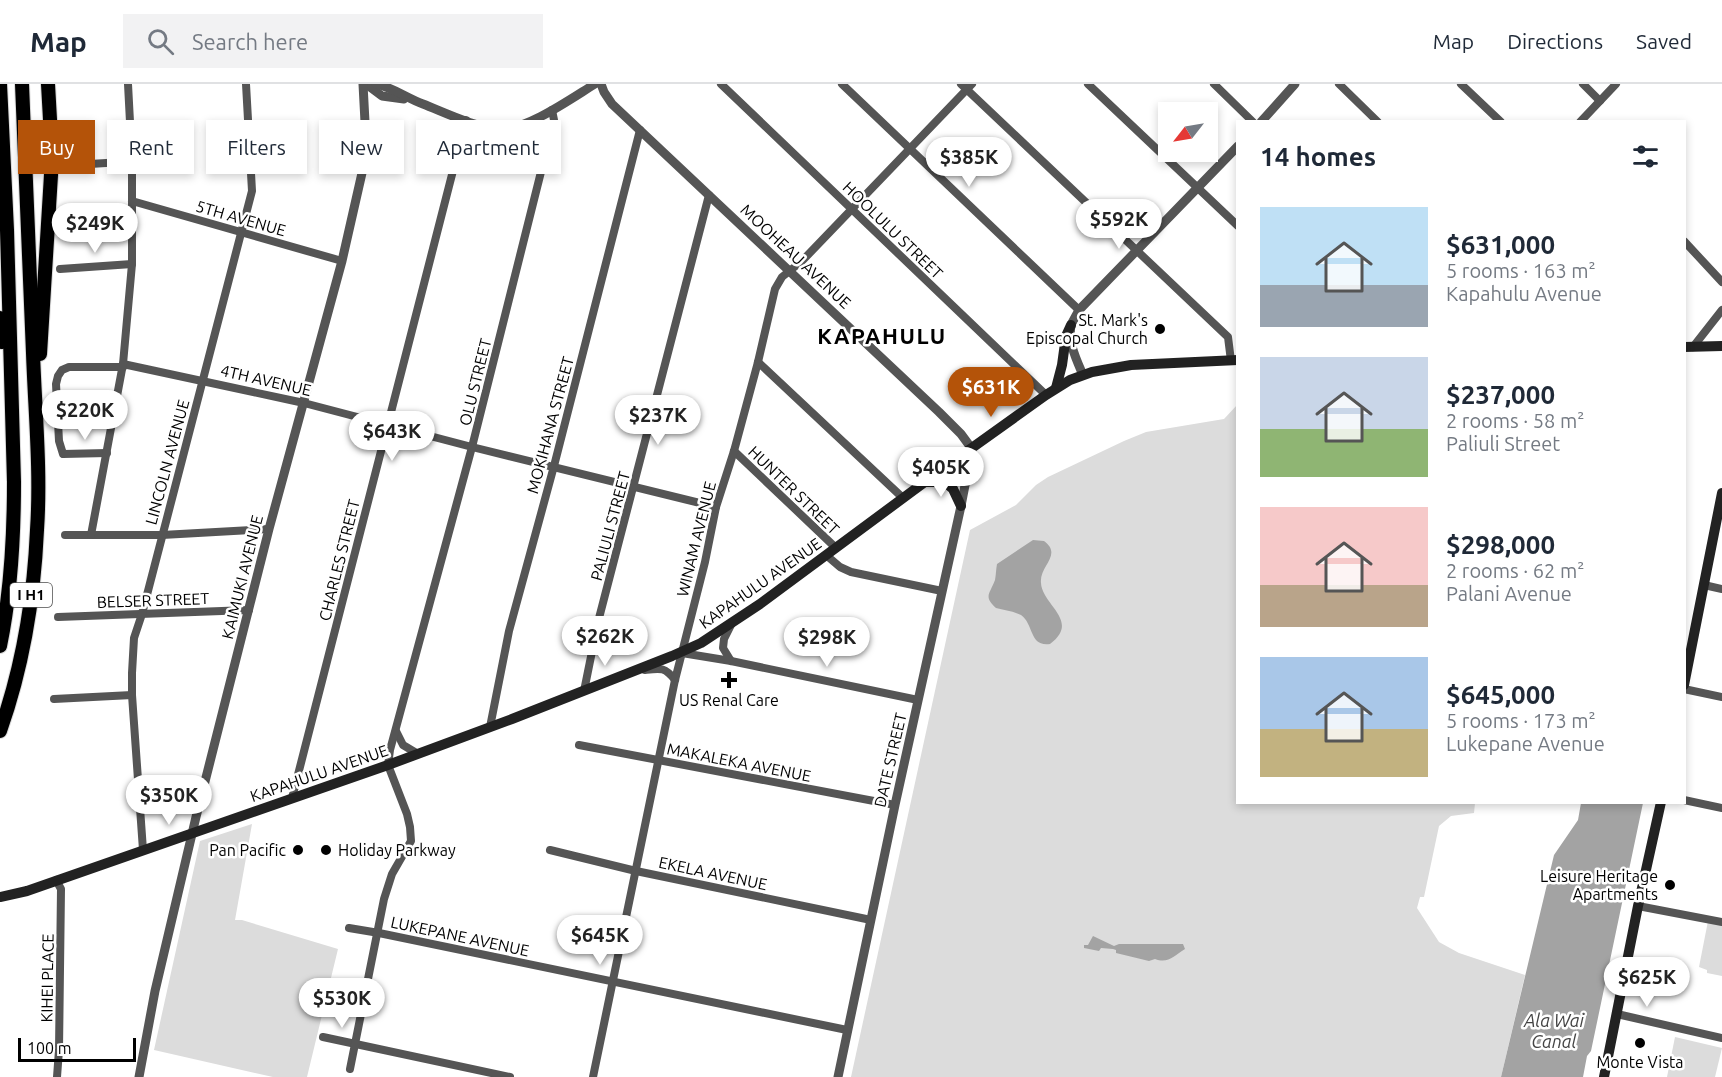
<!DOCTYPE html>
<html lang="en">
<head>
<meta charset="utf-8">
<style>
  body { margin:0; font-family:Ubuntu,sans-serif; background:#f2f2f3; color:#1f2937; height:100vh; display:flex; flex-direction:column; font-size:22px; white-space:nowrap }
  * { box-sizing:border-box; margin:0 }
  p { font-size:20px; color:#747a83 }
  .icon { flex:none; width:33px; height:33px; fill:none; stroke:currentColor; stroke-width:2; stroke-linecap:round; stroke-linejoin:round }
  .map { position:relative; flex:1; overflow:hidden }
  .sheet { position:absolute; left:1236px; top:36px; width:450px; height:684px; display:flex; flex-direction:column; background:#fff; border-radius:0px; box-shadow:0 3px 9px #0003 }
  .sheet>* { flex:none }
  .top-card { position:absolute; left:18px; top:36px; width:570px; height:54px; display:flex; gap:12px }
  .needle { width:39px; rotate:239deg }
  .controls { position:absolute; left:1158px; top:18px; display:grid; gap:12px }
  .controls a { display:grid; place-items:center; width:60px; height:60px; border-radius:0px; background:#fff; box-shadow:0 3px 9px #0003; font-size:30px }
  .scale { position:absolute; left:18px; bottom:15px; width:118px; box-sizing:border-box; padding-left:6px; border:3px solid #000; border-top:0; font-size:16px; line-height:21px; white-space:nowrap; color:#000; -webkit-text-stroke:4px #fff; paint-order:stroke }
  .price { position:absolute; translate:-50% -51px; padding:0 14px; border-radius:21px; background:#fff; color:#222; font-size:20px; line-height:39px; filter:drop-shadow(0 2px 3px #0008) }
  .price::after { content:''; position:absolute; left:50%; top:36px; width:18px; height:14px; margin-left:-9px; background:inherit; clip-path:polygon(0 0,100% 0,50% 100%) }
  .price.active { background:#b45309; color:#fff }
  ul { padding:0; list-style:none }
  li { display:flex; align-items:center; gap:18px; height:150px; padding:0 24px }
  li span { display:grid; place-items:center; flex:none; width:168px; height:120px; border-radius:0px; color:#555 }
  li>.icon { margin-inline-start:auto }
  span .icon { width:72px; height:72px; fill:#fffc; stroke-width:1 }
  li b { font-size:26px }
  h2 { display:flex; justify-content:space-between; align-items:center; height:72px; padding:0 24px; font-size:26px }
  .chip { padding:0 21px; border-radius:0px; background:#fff; box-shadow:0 3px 9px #0003; font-size:21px; line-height:54px }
  .chip.active { background:#b45309; color:#fff }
  header { display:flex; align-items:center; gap:36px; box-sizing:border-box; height:84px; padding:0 30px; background:#fff; border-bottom:2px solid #e0e1e3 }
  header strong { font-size:28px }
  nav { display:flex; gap:33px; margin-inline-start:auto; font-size:21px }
  .search { width:420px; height:54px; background:#f2f2f3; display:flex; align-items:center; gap:15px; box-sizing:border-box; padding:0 21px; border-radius:0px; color:#747a83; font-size:22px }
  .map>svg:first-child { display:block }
  .green { fill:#dcdcdc }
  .water { fill:#a3a3a3 }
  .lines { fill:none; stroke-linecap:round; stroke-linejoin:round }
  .motorway-casing { stroke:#dbdbdb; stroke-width:16 }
  .minor { stroke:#555; stroke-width:8 }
  .tertiary { stroke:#555; stroke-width:9 }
  .secondary { stroke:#222; stroke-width:10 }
  .motorway { stroke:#000; stroke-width:14 }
  .poi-dot { fill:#000; stroke:#fff; stroke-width:2 }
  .labels { text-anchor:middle; stroke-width:5; stroke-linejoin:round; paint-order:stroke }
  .shield { fill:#fff; stroke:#4c4c4c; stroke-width:1.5 }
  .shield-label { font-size:15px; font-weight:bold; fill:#000 }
  .street-label { font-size:16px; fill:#000; stroke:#fff }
  .poi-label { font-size:16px; fill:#000; stroke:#fff; text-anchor:end }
  .water-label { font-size:18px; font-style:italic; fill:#444; stroke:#fff }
  .district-label { font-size:22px; font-weight:bold; letter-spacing:1.5px; fill:#000; stroke:#fff }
</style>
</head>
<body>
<header>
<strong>Map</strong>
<div class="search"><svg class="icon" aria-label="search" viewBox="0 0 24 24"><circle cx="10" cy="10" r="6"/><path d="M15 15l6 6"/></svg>Search here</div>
<nav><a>Map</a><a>Directions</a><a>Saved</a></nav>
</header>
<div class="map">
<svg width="1722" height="993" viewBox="0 0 1722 993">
  <rect width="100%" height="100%" fill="#fff"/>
  <g class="green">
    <polygon points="1237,321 1238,718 1475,719 1474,729 1451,732 1439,742 1424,813 1420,813 1417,824 1439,858 1459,869 1525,891 1501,993 851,993 970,446 1016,421 1036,401 1048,393 1124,357 1146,348 1224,335"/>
    <polygon points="252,740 235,836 242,836 338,865 307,993 273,993 154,966 200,757"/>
    <polygon points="1708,837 1722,840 1722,892 1707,889 1707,886 1699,883"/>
    <polygon points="1675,953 1722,964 1715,993 1667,993"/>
  </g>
  <g class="water">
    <path d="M1033,456L1044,457C1063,471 1039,482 1041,499C1042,521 1081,537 1050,560C1029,563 1034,540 1021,531C1013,527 1004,526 996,524C983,512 990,510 995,496C996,491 996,485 997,480Z"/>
    <polygon points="1581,719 1643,719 1591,967 1587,972 1583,993 1501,993 1554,771 1578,736"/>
    <path d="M1093,852L1114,862L1119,860H1183L1185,865C1174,872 1168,880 1155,875L1149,877L1116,869V866L1113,865L1101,864L1099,867L1084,864V861H1088Z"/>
  </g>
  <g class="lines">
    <defs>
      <g id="motorway">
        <polyline points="0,234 2,258"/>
        <polyline points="40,270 51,91 51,53 48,0"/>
        <path d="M0,562C11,509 14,453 14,398L7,146L0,0"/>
        <path d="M0,647C23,582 34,514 37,446C41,387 35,327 33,269C29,179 26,90 22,0"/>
      </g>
    </defs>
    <use href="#motorway" class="motorway-casing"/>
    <g class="minor">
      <polyline points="721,0 1046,311"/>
      <polyline points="842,0 1079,226"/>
      <polyline points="961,0 1228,253 1231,277"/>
      <polyline points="1088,0 1238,142"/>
      <polyline points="1214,0 1253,38"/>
      <polyline points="1339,0 1378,38"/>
      <polyline points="1461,0 1501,38"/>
      <polyline points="1583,0 1600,17"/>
      <polyline points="1580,38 1616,0"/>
      <polyline points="74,81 122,78 132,76"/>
      <polyline points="132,117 342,177"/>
      <polyline points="1684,157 1722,198"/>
      <polyline points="60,185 132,180"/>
      <polyline points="1693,263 1722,226"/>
      <polyline points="758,278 903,414"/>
      <polyline points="123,280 304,319 472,363 716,423"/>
      <polyline points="734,367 836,464"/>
      <polyline points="107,369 63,370 59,357 56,300 58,292 62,286 69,283 123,283"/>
      <polyline points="65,451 162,451 269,445"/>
      <polyline points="91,451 123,280 132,180 132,76 128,0"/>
      <polyline points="826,471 840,483 851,488 942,507"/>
      <polyline points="1704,501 1722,505"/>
      <polyline points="58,533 249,526"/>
      <polyline points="731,541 724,555 723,564 731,577"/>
      <polyline points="682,569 731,577 918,616"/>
      <path d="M645,586C661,584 665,583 675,596"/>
      <polyline points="1684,605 1722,613"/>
      <polyline points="584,607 598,538 709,111"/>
      <polyline points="54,615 132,611"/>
      <polyline points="490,643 509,547 554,382 640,46"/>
      <polyline points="396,647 403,661 418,670"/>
      <polyline points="579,661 895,721"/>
      <polyline points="292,714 466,36"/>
      <polyline points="1684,716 1722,724"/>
      <polyline points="143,766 132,611 132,589 134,554 142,530 252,107 246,0"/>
      <polyline points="550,766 636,787 871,836"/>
      <polyline points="56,796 61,805 59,966 57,993"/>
      <polyline points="1638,822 1722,838"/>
      <polyline points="349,844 379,849 847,946"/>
      <polyline points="1617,930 1722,954"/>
      <polyline points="323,953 510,993"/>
      <polyline points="350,985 384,815 392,790 411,757 410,743 407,730 388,681 390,666 472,363 554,36 552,26"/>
      <polyline points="593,993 675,596 705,478 716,423 734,367 758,278 775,205 782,193 802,177 972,0"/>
    </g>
    <g class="tertiary">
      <polyline points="366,0 382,12 404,15"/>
      <path d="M376,0C392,3 407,14 423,20C446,29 476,44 501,45C527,46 572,14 595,0"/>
      <polyline points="601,0 604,8 612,20 939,328 961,350 972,365 961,422 895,721 838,993"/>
      <polyline points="1261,38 1295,0"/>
      <path d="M1083,291C1077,277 1066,255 1072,239C1074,235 1077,230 1079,226L1238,62"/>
      <polyline points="139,993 155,907 196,733 269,445 342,177 362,89 366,57 363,0"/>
    </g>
    <g class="secondary">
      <polyline points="1684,263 1722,262"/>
      <polyline points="1056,304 1062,281 1066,252 1071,241"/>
      <polyline points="925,398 945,398 953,405 961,422"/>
      <polyline points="1684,601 1722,409"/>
      <polyline points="0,813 27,807 388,681 512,635 672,572 701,559 760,520 941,386 1046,311 1070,296 1092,288 1131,281 1238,276"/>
      <polyline points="1604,993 1638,822 1661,718"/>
    </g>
    <use href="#motorway" class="motorway"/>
  </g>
  <g class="poi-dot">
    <circle cx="1160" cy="245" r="6"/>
    <path d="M726 587h6v6h6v6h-6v6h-6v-6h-6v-6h6z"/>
    <circle cx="298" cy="766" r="6"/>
    <circle cx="326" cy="766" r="6"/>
    <circle cx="1670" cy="801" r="6"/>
    <circle cx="1640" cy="959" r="6"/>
  </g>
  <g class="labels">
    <rect class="shield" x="10" y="499" width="42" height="24" rx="4.5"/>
    <g class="shield-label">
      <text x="31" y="516">I H1</text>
    </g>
    <g class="street-label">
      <text transform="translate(241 134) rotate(16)" y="6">5TH AVENUE</text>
      <text transform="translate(893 146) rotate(44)" y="6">HOOLULU STREET</text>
      <text transform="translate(796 172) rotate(43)" y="6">MOOHEAU AVENUE</text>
      <text transform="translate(266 296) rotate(13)" y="6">4TH AVENUE</text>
      <text transform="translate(475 298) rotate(-76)" y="6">OLU STREET</text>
      <text transform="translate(550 341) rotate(-75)" y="6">MOKIHANA STREET</text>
      <text transform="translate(167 378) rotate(-75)" y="6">LINCOLN AVENUE</text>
      <text transform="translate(794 406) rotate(44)" y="6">HUNTER STREET</text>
      <text transform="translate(610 442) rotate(-75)" y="6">PALIULI STREET</text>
      <text transform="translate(696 455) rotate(-76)" y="6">WINAM AVENUE</text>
      <text transform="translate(339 476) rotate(-76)" y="6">CHARLES STREET</text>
      <text transform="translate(242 493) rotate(-76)" y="6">KAIMUKI AVENUE</text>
      <text transform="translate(760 499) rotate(-35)" y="6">KAPAHULU AVENUE</text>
      <text transform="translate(153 516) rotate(-2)" y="6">BELSER STREET</text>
      <text transform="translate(890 676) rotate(-77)" y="6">DATE STREET</text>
      <text transform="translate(739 678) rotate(11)" y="6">MAKALEKA AVENUE</text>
      <text transform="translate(319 689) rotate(-19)" y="6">KAPAHULU AVENUE</text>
      <text transform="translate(713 789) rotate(12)" y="6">EKELA AVENUE</text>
      <text transform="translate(460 852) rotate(12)" y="6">LUKEPANE AVENUE</text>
      <text transform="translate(47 894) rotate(-89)" y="6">KIHEI PLACE</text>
    </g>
    <g class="poi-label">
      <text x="1148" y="242">St. Mark's<tspan x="1148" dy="18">Episcopal Church</tspan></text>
      <text x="729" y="622" text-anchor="middle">US Renal Care</text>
      <text x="286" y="772">Pan Pacific</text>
      <text x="338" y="772" text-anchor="start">Holiday Parkway</text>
      <text x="1658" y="798">Leisure Heritage<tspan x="1658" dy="18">Apartments</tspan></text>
      <text x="1640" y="984" text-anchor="middle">Monte Vista</text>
    </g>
    <g class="water-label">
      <text x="1554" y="943">Ala Wai<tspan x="1554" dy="21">Canal</tspan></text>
    </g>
    <g class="district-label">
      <text x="882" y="260">KAPAHULU</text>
    </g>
  </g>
</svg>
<div class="controls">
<a><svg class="needle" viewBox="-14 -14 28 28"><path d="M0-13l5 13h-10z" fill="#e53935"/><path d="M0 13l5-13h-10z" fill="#747a83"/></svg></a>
</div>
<div class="scale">100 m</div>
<b class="price" style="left:969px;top:104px">$385K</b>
<b class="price" style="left:1119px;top:166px">$592K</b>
<b class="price" style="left:95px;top:170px">$249K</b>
<b class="price active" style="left:991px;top:334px">$631K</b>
<b class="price" style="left:85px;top:357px">$220K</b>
<b class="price" style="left:658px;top:362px">$237K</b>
<b class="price" style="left:392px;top:378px">$643K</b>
<b class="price" style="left:941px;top:414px">$405K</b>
<b class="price" style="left:605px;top:583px">$262K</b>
<b class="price" style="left:827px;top:584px">$298K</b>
<b class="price" style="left:169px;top:742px">$350K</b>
<b class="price" style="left:600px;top:882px">$645K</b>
<b class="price" style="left:1647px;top:924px">$625K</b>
<b class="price" style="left:342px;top:945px">$530K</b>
<div class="top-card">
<a class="chip active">Buy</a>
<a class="chip">Rent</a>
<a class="chip">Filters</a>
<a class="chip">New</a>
<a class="chip">Apartment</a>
</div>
<section class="sheet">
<h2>14 homes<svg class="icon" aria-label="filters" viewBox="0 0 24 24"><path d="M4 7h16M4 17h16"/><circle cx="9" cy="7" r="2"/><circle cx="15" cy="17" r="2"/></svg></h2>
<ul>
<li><span style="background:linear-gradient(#bfe0f5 65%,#9aa5b1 0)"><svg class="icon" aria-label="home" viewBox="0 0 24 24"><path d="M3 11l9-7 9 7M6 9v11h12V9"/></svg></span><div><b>$631,000</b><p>5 rooms · 163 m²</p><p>Kapahulu Avenue</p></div></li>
<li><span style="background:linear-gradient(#c9d6e8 60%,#8fb573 0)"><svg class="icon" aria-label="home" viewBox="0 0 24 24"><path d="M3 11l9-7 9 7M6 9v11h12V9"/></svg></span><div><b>$237,000</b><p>2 rooms · 58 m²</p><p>Paliuli Street</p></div></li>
<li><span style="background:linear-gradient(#f6c9c9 65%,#b9a48a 0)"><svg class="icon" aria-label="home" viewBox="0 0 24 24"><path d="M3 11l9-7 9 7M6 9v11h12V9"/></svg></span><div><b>$298,000</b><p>2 rooms · 62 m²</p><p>Palani Avenue</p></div></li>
<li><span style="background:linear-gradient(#a9c7e8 60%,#c2b280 0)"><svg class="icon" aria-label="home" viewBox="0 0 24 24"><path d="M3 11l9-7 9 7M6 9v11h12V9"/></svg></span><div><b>$645,000</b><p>5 rooms · 173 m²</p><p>Lukepane Avenue</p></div></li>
</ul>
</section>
</div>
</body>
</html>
